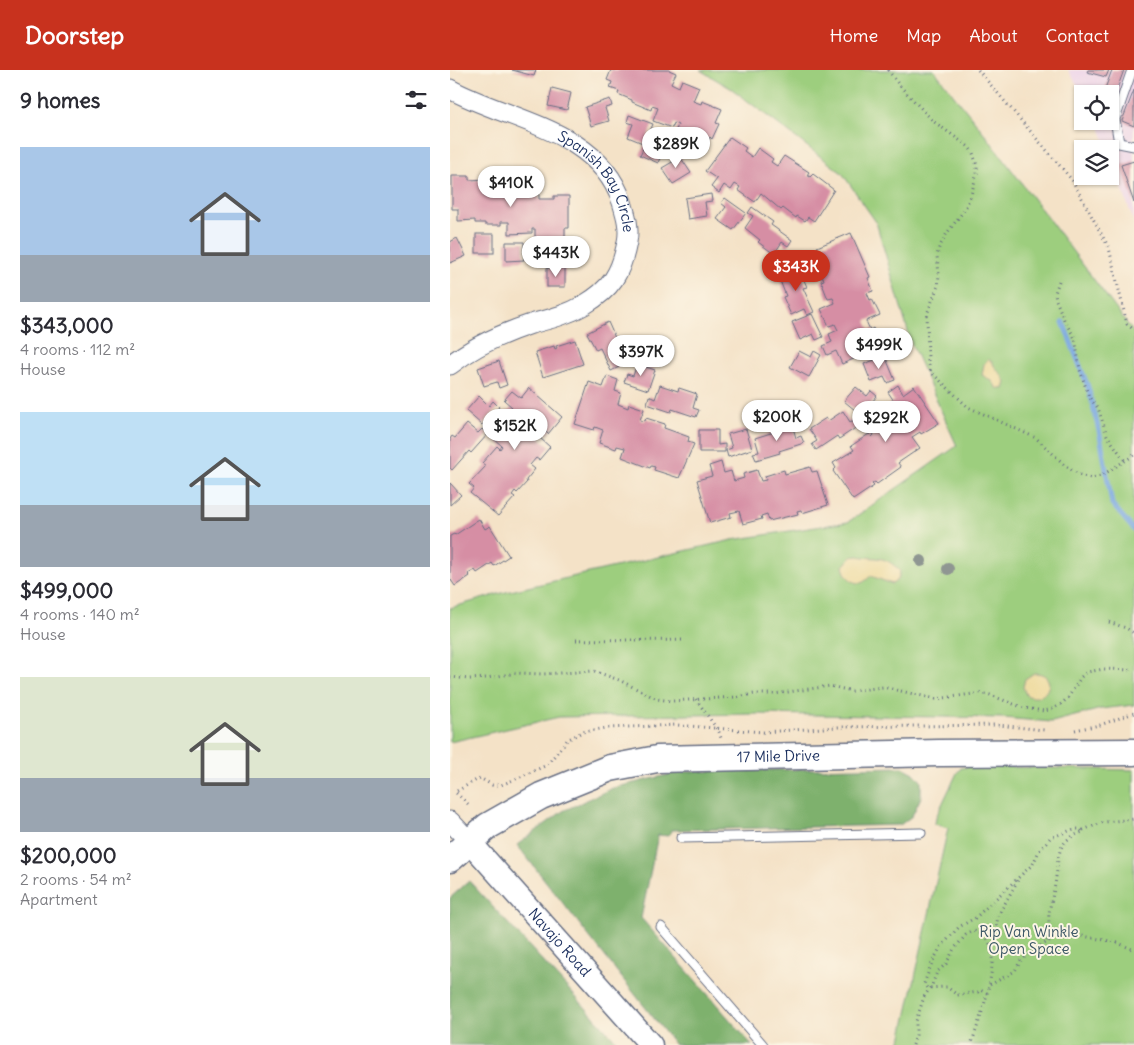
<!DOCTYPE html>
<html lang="en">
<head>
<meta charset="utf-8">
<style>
  body { margin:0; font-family:Delius,sans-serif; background:#f7f7f7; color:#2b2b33; height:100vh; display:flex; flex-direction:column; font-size:19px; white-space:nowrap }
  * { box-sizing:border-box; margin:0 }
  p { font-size:16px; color:#7c7c81 }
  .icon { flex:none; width:28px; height:28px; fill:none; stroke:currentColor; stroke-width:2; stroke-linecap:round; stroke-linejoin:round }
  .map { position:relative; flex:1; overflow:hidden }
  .sheet { display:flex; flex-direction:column; background:#fff; width:450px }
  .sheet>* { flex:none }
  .controls { position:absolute; left:624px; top:15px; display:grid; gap:10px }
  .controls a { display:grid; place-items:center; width:45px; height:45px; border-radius:0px; background:#fff; box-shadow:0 1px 4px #0004; font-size:25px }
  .price { position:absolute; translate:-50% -42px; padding:0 11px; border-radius:18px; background:#fff; color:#222; font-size:16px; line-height:32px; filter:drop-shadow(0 1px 2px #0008) }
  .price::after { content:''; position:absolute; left:50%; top:30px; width:15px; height:11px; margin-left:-8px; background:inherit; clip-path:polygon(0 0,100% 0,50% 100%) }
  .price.selected { background:#c8321e; color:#fff }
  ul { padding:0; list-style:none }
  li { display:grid; align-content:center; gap:10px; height:265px; padding:0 20px }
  li span { display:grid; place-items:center; height:155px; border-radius:0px; color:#555 }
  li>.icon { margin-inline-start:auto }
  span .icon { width:90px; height:90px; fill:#fffc; stroke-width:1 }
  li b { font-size:21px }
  h2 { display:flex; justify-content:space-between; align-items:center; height:60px; padding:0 20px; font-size:21px }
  header { display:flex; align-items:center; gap:30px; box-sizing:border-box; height:70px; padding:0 25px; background:#c8321e; color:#fff }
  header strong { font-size:24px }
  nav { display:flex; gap:28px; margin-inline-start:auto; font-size:18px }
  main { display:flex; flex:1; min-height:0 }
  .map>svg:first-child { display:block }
  .built { fill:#ecd1ea }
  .green { fill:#9dce7e; stroke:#5c7e6e }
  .forest { fill:#7eb16d; stroke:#4c7066 }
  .sand { fill:#eeda9e; stroke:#84847e }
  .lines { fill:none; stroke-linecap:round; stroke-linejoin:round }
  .stream { stroke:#76a6e0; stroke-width:5 }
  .building { fill:#d68ea4 }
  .service-casing { stroke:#676e83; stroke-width:11 }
  .minor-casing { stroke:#676e83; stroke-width:21 }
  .tertiary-casing { stroke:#676e83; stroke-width:25 }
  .secondary-casing { stroke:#676e83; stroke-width:29 }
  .path { stroke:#676e83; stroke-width:3; stroke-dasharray:1 4; stroke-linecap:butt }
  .service { stroke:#fff; stroke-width:9 }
  .minor { stroke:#fff; stroke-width:19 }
  .tertiary { stroke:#fff; stroke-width:22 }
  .secondary { stroke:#fff; stroke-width:26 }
  .tree { fill:#8f9692 }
  .labels { text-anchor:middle; stroke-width:4; stroke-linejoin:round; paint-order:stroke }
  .street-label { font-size:15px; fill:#1b2f5e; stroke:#fcf5e5 }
  .park-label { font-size:15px; fill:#3c5766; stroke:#fcf5e5 }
</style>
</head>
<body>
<header>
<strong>Doorstep</strong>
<nav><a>Home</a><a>Map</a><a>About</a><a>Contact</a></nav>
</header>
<main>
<section class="sheet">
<h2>9 homes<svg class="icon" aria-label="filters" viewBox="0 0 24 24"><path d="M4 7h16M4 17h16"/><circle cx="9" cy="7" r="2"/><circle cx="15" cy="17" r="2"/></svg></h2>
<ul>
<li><span style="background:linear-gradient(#a9c7e8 70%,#9aa5b1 0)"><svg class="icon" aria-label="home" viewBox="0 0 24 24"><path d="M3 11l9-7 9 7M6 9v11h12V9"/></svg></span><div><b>$343,000</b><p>4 rooms · 112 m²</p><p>House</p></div></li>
<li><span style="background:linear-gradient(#bfe0f5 60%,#9aa5b1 0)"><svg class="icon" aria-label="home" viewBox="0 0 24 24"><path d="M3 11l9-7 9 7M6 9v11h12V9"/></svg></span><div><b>$499,000</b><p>4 rooms · 140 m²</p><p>House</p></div></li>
<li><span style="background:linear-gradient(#dfe7d0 65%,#9aa5b1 0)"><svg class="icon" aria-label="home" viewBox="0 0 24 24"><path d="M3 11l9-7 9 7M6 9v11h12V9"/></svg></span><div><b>$200,000</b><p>2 rooms · 54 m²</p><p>Apartment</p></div></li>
</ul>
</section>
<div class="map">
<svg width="684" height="975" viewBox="0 0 684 975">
  <rect width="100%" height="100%" fill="#fcf5e5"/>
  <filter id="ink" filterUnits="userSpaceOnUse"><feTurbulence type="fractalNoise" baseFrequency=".02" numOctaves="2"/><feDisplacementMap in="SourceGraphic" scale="10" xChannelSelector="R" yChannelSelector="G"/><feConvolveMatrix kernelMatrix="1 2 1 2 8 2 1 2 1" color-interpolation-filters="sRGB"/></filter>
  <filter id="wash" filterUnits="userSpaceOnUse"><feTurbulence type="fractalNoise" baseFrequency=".0096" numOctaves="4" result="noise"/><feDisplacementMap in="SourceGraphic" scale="20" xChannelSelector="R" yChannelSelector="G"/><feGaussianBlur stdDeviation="1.12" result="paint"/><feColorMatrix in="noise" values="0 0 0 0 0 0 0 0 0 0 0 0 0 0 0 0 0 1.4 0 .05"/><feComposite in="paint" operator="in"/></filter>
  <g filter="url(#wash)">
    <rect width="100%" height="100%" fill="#f4e2c7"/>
    <polygon class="built" points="618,0 684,0 684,152 660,85 660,79 658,79 648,51 660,51 660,24 633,24"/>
    <g class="green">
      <polygon points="250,0 484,0 534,63 684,263 684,635 651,639 602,652 553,648 305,644 109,647 0,672 0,538 52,523 282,470 398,452 507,376 462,275 426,152 392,103 282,19"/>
      <polygon points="521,696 684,700 684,975 450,975 498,758 485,754 486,747 507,703 511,698"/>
    </g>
    <g class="forest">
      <polygon points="453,697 464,703 471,711 471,727 462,746 450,755 221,760 219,766 208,765 191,848 302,975 225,975 67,775 113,741 163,718 230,702"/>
      <polygon points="19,811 170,975 0,975 0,828"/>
    </g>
    <g class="sand">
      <path d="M538,289L542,292C546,300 552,304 556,312L554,319L547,318L542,311L532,305L534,294Z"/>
      <path d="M408,486C428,490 434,484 450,501L448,510L442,514L421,506C418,508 415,512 411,513C401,514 394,504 393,496L401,487Z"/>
      <path d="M584,603C591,603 598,605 599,614C597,626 587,630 576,625L573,617L575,609Z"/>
    </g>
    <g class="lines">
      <polyline class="stream" points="613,252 638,317 650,365 662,434 684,460"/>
    </g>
    <g id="blocks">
      <g class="building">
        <polygon points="62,0 86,0 84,6"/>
        <polygon points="161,0 219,0 226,3 221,13 229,17 232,10 249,17 243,31 251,34 252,31 272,39 266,53 269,54 262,69 260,67 255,79 242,74 238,82 228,78 232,68 224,65 228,55 224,53 222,58 203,51 208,38 202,36 201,40 182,32 182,30 168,24 169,21 160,18 162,12 157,10"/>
        <polygon points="638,0 659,0 656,7 637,2"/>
        <polygon points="662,0 674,0 660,38 660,24 653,24"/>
        <polygon points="102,18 121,23 117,40 98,36"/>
        <polygon points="684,20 684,56 672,51"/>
        <polygon points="160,29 162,36 155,38 159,51 141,56 135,37"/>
        <polygon points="179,45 203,54 198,66 222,76 219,83 213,80 208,93 190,85 195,74 178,67 183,54 177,52"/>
        <polygon points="280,67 296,78 294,81 302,87 308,78 323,89 321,92 327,96 334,86 359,102 357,105 360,107 363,104 384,120 364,151 358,147 355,151 347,146 346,148 333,138 331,140 311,123 305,132 288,120 290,117 285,114 281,120 274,115 269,123 261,117 267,109 255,101"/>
        <polygon points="227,82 241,103 223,114 212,98 224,91 220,85"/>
        <polygon points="684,91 684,133 671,95"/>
        <polygon points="2,106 19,106 19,110 37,109 37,114 46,114 45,111 62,111 62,121 70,121 70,118 89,118 89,129 104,129 104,126 119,126 119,158 115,158 115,169 85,169 85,159 82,159 82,163 59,164 59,152 51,152 51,155 35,155 35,153 25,153 25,150 8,151 8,139 2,139"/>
        <polygon points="261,124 262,131 255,132 257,146 238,149 235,128"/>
        <polygon points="275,128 296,143 283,160 267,149 276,137 271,133"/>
        <polygon points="302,137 323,152 321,155 342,170 338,176 332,172 324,184 308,172 310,170 295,158 303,146 298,143"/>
        <polygon points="401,163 420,207 418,208 423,221 417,223 420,230 422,229 430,245 416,251 420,260 423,258 431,277 392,294 386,281 377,285 373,276 382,272 379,264 388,260 385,254 379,256 371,239 385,233 383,228 378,229 371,211 374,210 367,192 372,189 367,177"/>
        <rect x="26" y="164" width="18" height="19"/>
        <polygon points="7,168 16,186 0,193 0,172"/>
        <polygon points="56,172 74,172 74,190 56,191"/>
        <polygon points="347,194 357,217 353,218 364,242 357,245 354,239 341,245 333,227 336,226 329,208 342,203 339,197"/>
        <rect x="97" y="198" width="18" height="19"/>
        <polygon points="362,244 373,267 366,270 363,264 350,270 342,252"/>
        <polygon points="158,252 166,270 170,268 178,286 167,291 169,297 161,301 150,278 146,280 137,263"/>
        <polygon points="125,270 133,294 93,307 85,282 104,276 105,279 107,278 106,276"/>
        <polygon points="349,281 361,287 364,281 371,285 359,307 340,297"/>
        <polygon points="435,286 445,310 437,313 434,307 421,312 414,294"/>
        <polygon points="49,291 57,315 49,318 47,312 34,316 28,298"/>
        <polygon points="187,294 205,300 198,320 174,312 177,304 183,306"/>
        <polygon points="157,306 168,310 165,321 171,323 168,334 178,338 179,334 194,339 190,350 195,351 196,348 215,354 214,358 239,367 238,372 244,374 229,408 204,400 205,397 201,396 200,398 172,387 175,378 167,376 166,379 149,373 153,360 145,357 144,360 125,354 139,312 153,317"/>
        <polygon points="210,315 228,321 229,318 247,324 243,338 249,340 246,347 222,339 221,342 197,334 199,326 205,329"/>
        <polygon points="448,315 453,324 464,316 489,353 471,364 470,362 462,367 470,378 448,393 451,397 427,414 425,412 422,414 424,416 403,430 383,401 386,398 383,393 404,380 401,376 419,364 422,367 424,365 418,355 432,346 434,350 443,344 437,336 444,331 438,322"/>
        <polygon points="406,317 417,326 421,321 427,326 411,345 394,331"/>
        <polygon points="79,318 112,347 98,364 95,361 90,368 100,377 89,390 86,388 80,395 85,399 76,410 77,412 67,423 65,421 62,425 65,427 48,446 20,423 24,418 19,414 36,396 32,393 47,376 50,379 52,376 43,368 55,354 59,357 63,351 55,344 62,337 54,330 62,321 71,328"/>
        <polygon points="29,326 39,336 43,331 49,337 32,355 16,341"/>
        <polygon points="393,341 400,352 406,349 410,355 389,369 387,366 366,380 362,374 367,371 359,359 376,348 378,351"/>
        <polygon points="17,354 28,363 32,359 38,364 21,383 19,381 2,400 0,398 0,369 2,366 5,368"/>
        <polygon points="342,354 346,368 351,366 354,373 329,381 330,383 306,390 303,383 309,382 305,368 324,362 323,360"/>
        <polygon points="296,359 302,379 278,387 276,380 282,378 278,364"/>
        <polygon points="249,360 268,360 268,375 275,374 275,382 249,382"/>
        <polygon points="271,392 274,403 281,401 284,411 294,408 293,404 307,400 311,411 316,410 315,406 334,400 335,404 360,397 362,402 367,401 378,435 352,443 351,440 347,441 348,444 319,451 317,444 311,446 312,449 293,454 289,441 280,443 281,447 260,453 247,410 262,406 259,396"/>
        <polygon points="0,413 11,425 0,435"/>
        <polygon points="29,449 35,459 40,456 59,486 44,496 42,493 27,503 25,500 18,504 20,506 5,516 1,510 0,510 0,466 4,464 5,465"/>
      </g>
    </g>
  </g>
  <g filter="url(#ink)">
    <use href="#blocks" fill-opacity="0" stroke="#676e83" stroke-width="1"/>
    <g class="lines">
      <defs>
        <g id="service">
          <polyline points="682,0 665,49 669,73 684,76"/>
          <polyline points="231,768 471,763"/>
          <polyline points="211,857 313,975"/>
        </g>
        <g id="minor">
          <path id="s1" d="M0,19C58,51 148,59 172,132C176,145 180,158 177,172C171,204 161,219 134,235C117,245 99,249 81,254C51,264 24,276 0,295"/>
          <polyline points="0,751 19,771"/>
        </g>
        <g id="tertiary">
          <path id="s2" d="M19,771L201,975"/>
        </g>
        <g id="secondary">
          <path id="s3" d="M0,789L38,756L91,726L160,698L207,689L489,683L684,682"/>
        </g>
      </defs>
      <use href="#service" class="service-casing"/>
      <use href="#minor" class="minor-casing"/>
      <use href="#tertiary" class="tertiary-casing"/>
      <use href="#secondary" class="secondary-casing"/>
      <g class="path">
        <polyline points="438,0 449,15 483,51 519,77 523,83 527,96 527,103 521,125 515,139 497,163 489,178 487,186 489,204 488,216 477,244 478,291 481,302 518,337 586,368 616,396 629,405 641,408 651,406 684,385"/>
        <polyline points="528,0 622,110 659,178 677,254 684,260"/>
        <polyline points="609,211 605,223 606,230 615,252 625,268 630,300 639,327 648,338 657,365 675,391"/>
        <polyline points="659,552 676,558 684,563"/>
        <path d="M126,570C162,569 198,571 235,570"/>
        <polyline points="0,607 19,609 37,608 66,603 93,604 144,601 169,610 207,629 223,631 286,627 304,624 324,624 380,616 402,621 433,617 486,629 530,623 540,625 574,638 594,641 603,639 611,634 618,628 631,607 637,602 654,599 684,600"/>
        <polyline points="246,629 269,662 271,668"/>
        <polyline points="625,660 650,655 684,643"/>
        <polyline points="18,734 5,722 30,708 42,715 51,715 68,708 97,695 117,670 132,662 157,658 227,655 313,662 388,657 548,655 594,660"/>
        <polyline points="633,760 654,752 684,749"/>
        <path d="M597,871C602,862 598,855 599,845C600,832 605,820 606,807C609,784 607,770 633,762"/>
        <polyline points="543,881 548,846 569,808"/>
        <polyline points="540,915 565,901 571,890 590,876 607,867 621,864 666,872 684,880"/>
        <polyline points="537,923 530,920 528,922 507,925 497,917 477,918 474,914 481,895 490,878 509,857 525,848 583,794 589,781 600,768 624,759 631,759 633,762"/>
        <path d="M463,975L466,965V951L474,927L482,915L487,902L496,894L504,879L516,865L524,861C530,863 536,865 539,872C550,896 529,951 521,975"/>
      </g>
      <use href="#service" class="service"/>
      <use href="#minor" class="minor"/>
      <use href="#tertiary" class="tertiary"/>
      <use href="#secondary" class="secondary"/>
    </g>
    <g class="tree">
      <circle cx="471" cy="491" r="6"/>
      <circle cx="498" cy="499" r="6"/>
    </g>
  </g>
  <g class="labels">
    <g class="street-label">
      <text dy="5" stroke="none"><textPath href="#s1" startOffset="181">Spanish Bay Circle</textPath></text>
      <text dy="5" stroke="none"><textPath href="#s3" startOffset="355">17 Mile Drive</textPath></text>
      <text dy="5" stroke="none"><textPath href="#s2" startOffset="136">Navajo Road</textPath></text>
    </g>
    <g class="park-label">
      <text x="579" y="867">Rip Van Winkle<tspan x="579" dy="17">Open Space</tspan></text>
    </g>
  </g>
</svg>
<div class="controls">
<a><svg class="icon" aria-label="locate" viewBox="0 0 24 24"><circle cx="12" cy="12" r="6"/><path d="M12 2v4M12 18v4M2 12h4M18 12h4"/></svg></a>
<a><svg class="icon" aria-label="layers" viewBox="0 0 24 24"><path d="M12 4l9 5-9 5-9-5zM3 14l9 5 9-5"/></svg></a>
</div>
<b class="price" style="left:226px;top:99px">$289K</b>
<b class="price" style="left:61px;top:138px">$410K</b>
<b class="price" style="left:106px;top:208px">$443K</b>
<b class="price selected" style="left:346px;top:222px">$343K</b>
<b class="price" style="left:429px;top:300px">$499K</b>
<b class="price" style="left:191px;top:307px">$397K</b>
<b class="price" style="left:327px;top:372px">$200K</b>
<b class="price" style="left:436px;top:373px">$292K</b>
<b class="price" style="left:65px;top:381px">$152K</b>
</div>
</main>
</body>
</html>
